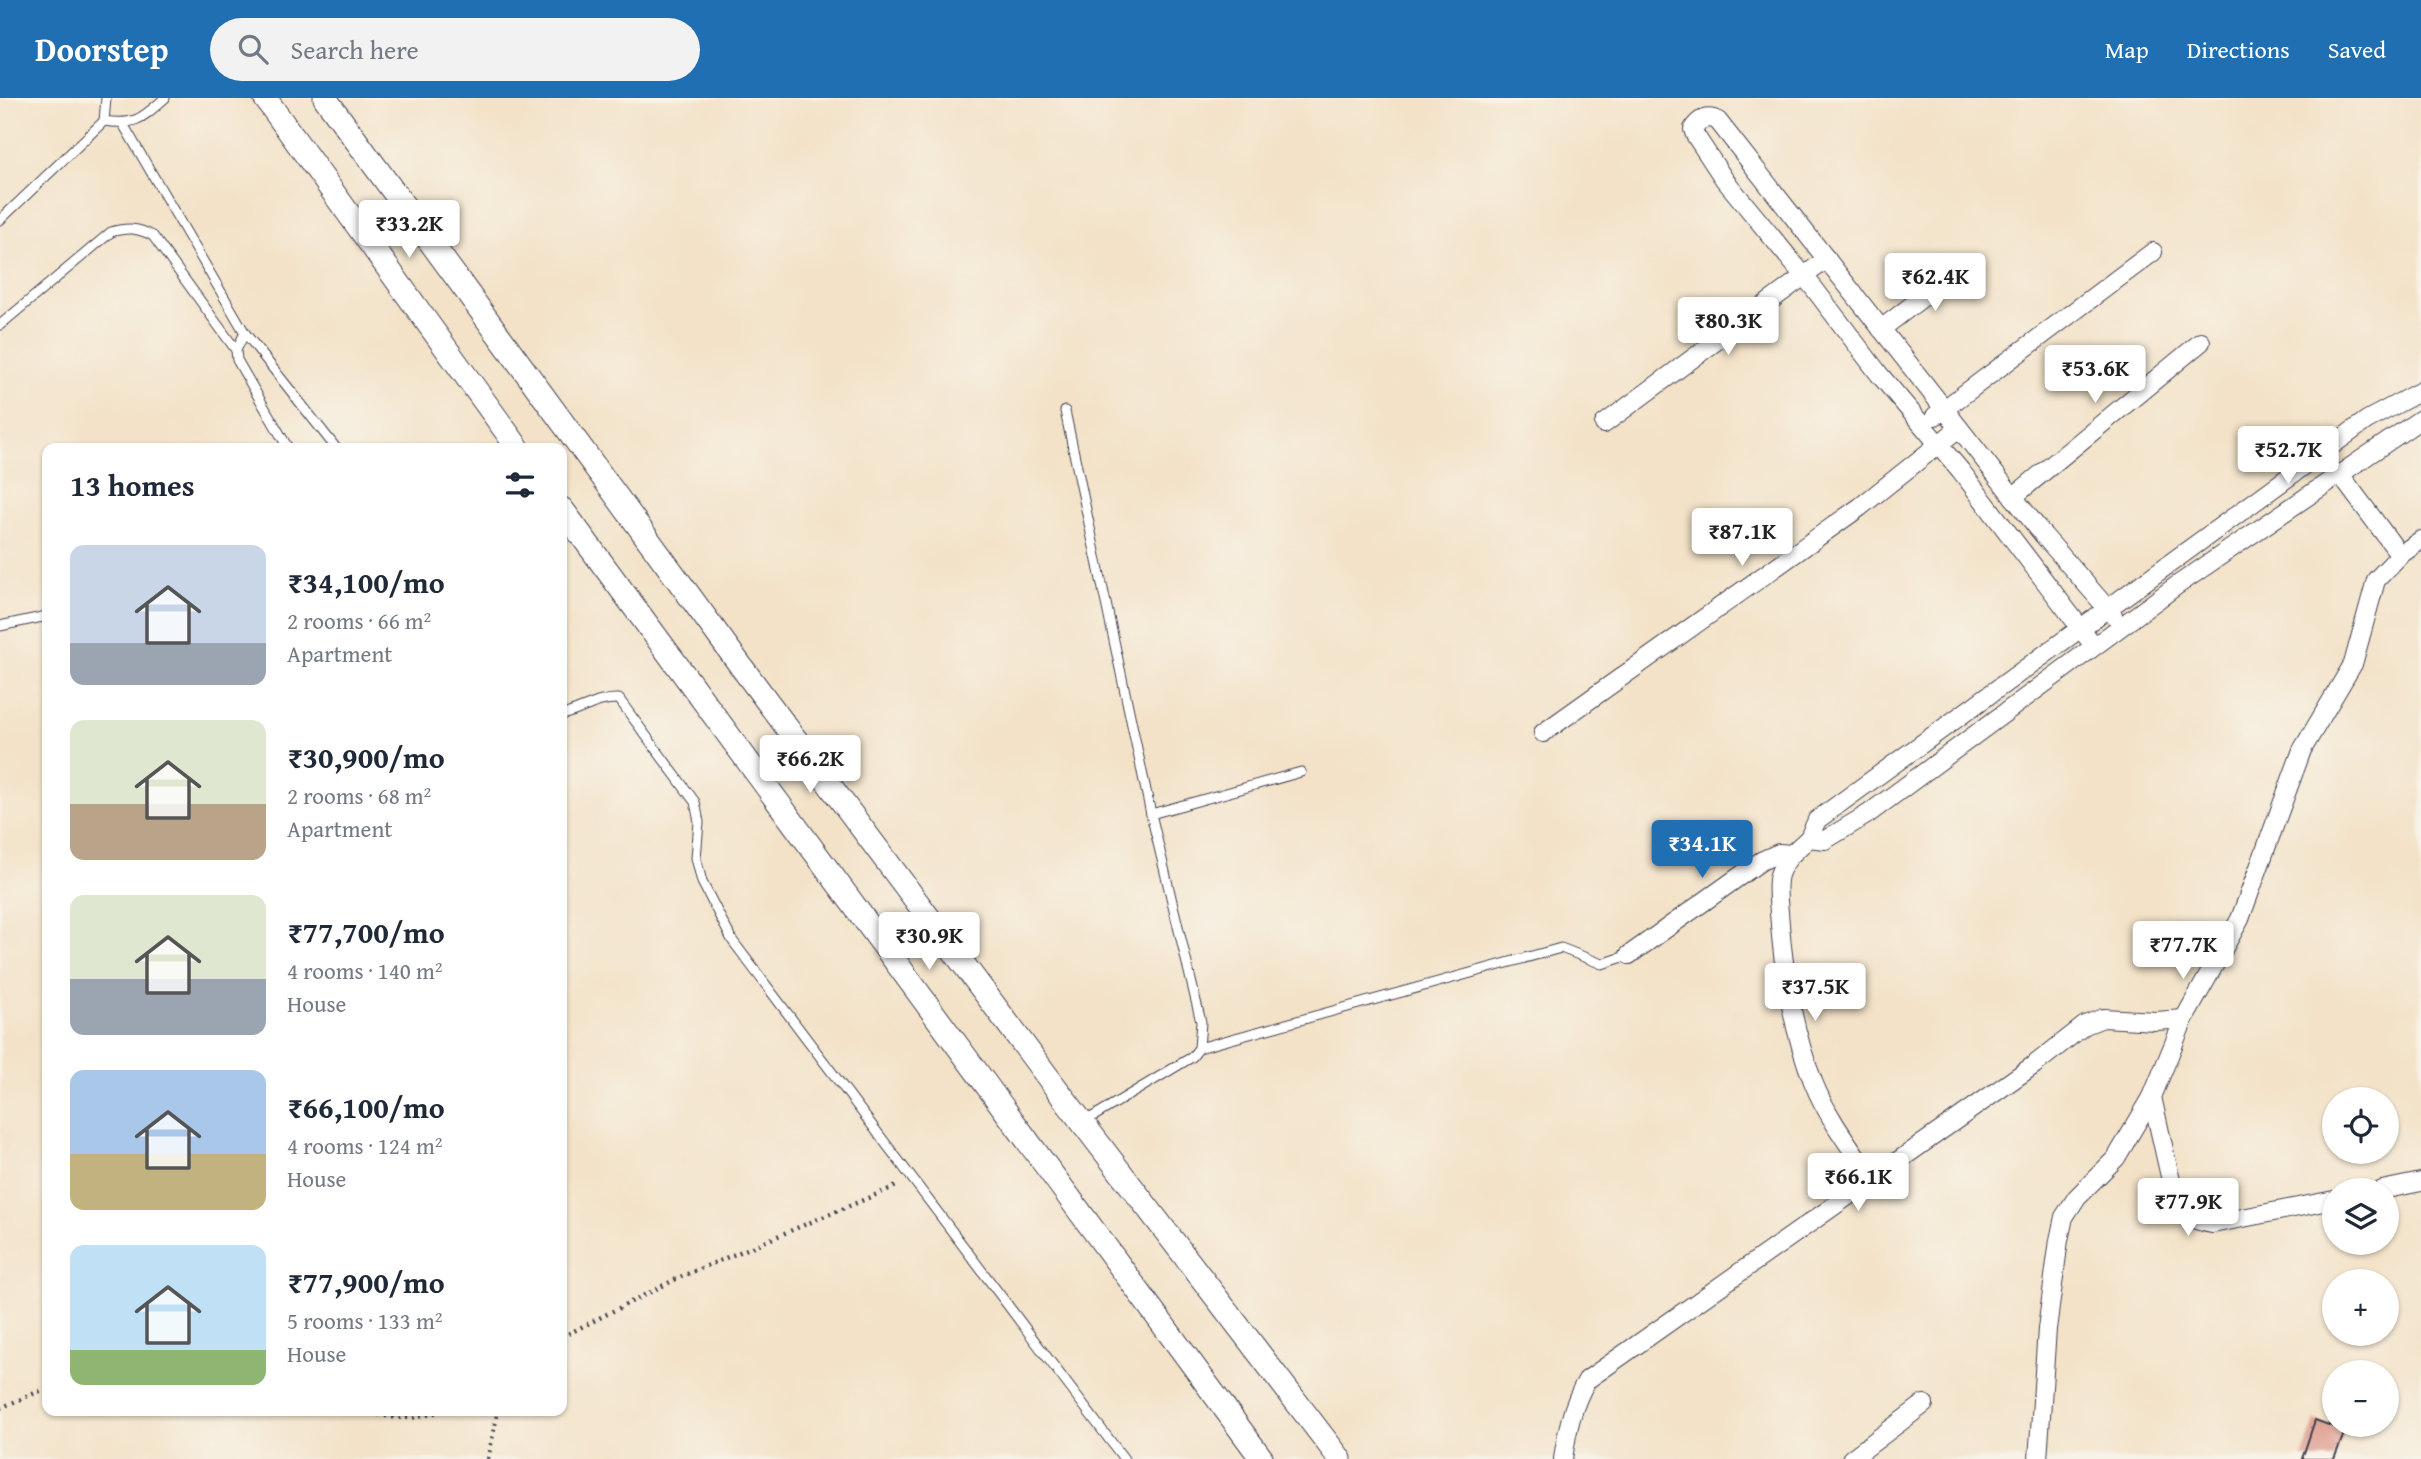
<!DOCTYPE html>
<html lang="en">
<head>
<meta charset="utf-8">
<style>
  body { margin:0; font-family:"Gentium Book Plus",serif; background:#f2f2f3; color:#1f2937; height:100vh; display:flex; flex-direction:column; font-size:26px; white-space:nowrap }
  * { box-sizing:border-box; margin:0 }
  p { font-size:23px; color:#747a83 }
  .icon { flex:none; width:38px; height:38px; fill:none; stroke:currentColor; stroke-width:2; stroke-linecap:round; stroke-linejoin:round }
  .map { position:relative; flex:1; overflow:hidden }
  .side { position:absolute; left:42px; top:345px; width:525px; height:973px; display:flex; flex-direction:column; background:#fff; border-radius:14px; box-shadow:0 2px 5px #0004 }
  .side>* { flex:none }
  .tools { position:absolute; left:2322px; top:989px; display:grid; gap:14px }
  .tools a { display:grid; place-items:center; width:77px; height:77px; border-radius:50%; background:#fff; box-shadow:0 2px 5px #0004; font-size:35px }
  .price { position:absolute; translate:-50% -60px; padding:0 16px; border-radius:7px; background:#fff; color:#222; font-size:23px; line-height:46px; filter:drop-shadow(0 2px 4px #0008) }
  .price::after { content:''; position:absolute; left:50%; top:42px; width:21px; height:16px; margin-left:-10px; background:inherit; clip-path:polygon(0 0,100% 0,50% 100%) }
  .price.current { background:#1f6fb2; color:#fff }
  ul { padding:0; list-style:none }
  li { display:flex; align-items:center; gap:21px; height:175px; padding:0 28px }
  li span { display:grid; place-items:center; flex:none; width:196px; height:140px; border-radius:14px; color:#555 }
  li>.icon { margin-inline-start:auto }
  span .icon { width:84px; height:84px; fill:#fffc; stroke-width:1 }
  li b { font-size:30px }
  h2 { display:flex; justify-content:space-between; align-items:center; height:84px; padding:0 28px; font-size:30px }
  header { display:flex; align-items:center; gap:42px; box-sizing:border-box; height:98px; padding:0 35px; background:#1f6fb2; color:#fff }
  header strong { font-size:33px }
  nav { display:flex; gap:38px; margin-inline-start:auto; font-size:24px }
  .search { width:490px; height:63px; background:#f2f2f3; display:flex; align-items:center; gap:18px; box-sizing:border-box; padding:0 24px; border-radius:38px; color:#747a83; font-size:26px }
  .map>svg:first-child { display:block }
  .building { fill:#dd988a }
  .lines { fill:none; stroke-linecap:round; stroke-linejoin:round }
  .service-casing { stroke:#413f50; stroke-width:11 }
  .minor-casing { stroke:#413f50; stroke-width:20 }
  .tertiary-casing { stroke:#413f50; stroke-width:25 }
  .path { stroke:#413f50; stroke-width:4.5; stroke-dasharray:2 5; stroke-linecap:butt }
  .service { stroke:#fff; stroke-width:9 }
  .minor { stroke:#fff; stroke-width:18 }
  .tertiary { stroke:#fff; stroke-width:23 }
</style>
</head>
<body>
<header>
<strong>Doorstep</strong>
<div class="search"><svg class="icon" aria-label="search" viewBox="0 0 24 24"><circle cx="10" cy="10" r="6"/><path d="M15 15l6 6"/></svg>Search here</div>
<nav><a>Map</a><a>Directions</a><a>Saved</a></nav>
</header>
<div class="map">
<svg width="2421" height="1361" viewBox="0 0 2421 1361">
  <rect width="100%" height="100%" fill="#f7f3e8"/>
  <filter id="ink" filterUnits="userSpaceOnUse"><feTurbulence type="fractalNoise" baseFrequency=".0143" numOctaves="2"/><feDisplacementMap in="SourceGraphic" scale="14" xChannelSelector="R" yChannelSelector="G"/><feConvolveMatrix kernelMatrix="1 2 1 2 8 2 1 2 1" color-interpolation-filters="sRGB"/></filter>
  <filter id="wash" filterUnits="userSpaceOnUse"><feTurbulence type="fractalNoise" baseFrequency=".00686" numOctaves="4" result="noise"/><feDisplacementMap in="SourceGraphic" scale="28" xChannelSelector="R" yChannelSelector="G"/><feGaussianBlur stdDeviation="1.57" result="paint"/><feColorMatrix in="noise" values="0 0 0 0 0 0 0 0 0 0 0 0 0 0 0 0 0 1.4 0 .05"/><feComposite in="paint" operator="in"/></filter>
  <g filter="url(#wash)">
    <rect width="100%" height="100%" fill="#f3e2c8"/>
    <g id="blocks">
      <polygon class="building" points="2315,1322 2345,1333 2334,1361 2302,1361"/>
    </g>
  </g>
  <g filter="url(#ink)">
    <use href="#blocks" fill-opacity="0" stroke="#413f50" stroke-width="2"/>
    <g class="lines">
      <defs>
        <g id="service">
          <path d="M106,0L104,23C136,28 142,20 165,0"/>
          <polyline points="123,26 245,235 336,350"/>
          <polyline points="0,122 104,23"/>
          <path d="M0,227L111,134C128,129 138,130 153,138L236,252"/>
          <polyline points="245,235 236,252 237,262 288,350"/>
          <polyline points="1065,313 1151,716 1201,924 1199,950 1192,959 1084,1024"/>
          <polyline points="0,528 47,518"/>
          <path d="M562,617C583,612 597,600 619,601L627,612L695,704L699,724L696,760L702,784L732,842L1124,1361"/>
          <polyline points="1151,716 1301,674"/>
          <polyline points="1199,950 1561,850 1602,866 1629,857"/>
        </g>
        <g id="minor">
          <polyline points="1881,231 1965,167"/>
          <polyline points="2421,293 2367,322 1817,722 1809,740 1825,742 1868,716 2176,488 2421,321"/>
          <polyline points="1935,318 2153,154"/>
          <polyline points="1604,326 1827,161"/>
          <polyline points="2339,375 2400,457"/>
          <polyline points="2013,399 2201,244"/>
          <path d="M2088,540L1961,373L1879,276L1813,189L1724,81L1695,37L1693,31C1699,21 1708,17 1718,23L2044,438L2113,517"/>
          <polyline points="1543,635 1860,409 1959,330"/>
          <path d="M1809,740C1798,750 1784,761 1779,777C1776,787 1778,803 1779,814C1783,871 1792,932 1814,986C1828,1020 1851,1050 1872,1081"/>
          <polyline points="1629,857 1761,763 1779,755 1792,756"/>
          <path d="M2152,999L2176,1105C2186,1119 2196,1123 2212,1126L2334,1102"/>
          <polyline points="2382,1092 2421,1084"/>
          <path d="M1563,1361C1567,1333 1572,1307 1587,1282L2034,967L2085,927L2103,920L2156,923L2184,921"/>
          <polyline points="1851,1361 1924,1306"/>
          <polyline points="2038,1361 2047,1231 2059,1142 2064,1119 2077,1099 2116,1060 2152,999 2184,921 2240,821 2302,652 2353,566 2376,482 2400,457 2421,442"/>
        </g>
        <g id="tertiary">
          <polyline points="265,0 518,350"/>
          <polyline points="325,0 746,575 1059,994 1340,1361"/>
          <polyline points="562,411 1262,1361"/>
        </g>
      </defs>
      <use href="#service" class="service-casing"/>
      <use href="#minor" class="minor-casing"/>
      <use href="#tertiary" class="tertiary-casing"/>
      <g class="path">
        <polyline points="562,1239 678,1180 899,1087"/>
        <polyline points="0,1310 47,1290"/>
        <path d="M365,1312C392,1322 416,1323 442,1312"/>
        <polyline points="488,1361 498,1312"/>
      </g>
      <use href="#service" class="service"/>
      <use href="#minor" class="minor"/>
      <use href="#tertiary" class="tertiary"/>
    </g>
  </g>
</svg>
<div class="tools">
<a><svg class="icon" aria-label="locate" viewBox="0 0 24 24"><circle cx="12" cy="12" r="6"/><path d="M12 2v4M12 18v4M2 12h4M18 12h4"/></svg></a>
<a><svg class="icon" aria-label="layers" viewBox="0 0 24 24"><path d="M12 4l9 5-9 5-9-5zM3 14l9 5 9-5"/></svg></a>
<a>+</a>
<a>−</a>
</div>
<b class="price" style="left:409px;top:162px">₹33.2K</b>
<b class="price" style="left:1935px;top:215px">₹62.4K</b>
<b class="price" style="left:1728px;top:259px">₹80.3K</b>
<b class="price" style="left:2095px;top:307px">₹53.6K</b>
<b class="price" style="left:2288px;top:388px">₹52.7K</b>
<b class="price" style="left:1742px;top:470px">₹87.1K</b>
<b class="price" style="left:810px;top:697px">₹66.2K</b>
<b class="price current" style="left:1702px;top:782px">₹34.1K</b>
<b class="price" style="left:929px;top:874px">₹30.9K</b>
<b class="price" style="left:2183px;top:883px">₹77.7K</b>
<b class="price" style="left:1815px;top:925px">₹37.5K</b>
<b class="price" style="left:1858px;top:1115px">₹66.1K</b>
<b class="price" style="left:2188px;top:1140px">₹77.9K</b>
<section class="side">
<h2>13 homes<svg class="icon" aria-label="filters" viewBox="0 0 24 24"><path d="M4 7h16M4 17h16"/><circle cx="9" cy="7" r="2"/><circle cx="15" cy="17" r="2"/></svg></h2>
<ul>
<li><span style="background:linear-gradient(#c9d6e8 70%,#9aa5b1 0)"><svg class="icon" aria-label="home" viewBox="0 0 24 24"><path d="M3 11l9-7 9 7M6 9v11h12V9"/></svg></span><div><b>₹34,100/mo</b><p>2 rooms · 66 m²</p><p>Apartment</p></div></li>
<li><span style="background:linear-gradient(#dfe7d0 60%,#b9a48a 0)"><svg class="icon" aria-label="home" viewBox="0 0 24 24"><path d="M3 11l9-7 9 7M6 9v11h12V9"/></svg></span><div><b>₹30,900/mo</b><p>2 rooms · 68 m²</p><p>Apartment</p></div></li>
<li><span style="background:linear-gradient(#dfe7d0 60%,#9aa5b1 0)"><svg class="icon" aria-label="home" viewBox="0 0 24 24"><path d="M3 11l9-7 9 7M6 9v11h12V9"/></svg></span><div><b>₹77,700/mo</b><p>4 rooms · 140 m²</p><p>House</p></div></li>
<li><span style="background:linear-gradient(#a9c7e8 60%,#c2b280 0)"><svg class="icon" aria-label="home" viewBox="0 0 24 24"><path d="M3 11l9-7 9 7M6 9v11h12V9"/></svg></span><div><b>₹66,100/mo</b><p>4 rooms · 124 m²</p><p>House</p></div></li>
<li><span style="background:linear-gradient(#bfe0f5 75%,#8fb573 0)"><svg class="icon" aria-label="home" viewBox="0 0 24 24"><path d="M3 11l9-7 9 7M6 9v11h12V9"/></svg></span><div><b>₹77,900/mo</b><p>5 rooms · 133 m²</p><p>House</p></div></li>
</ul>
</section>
</div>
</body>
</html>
